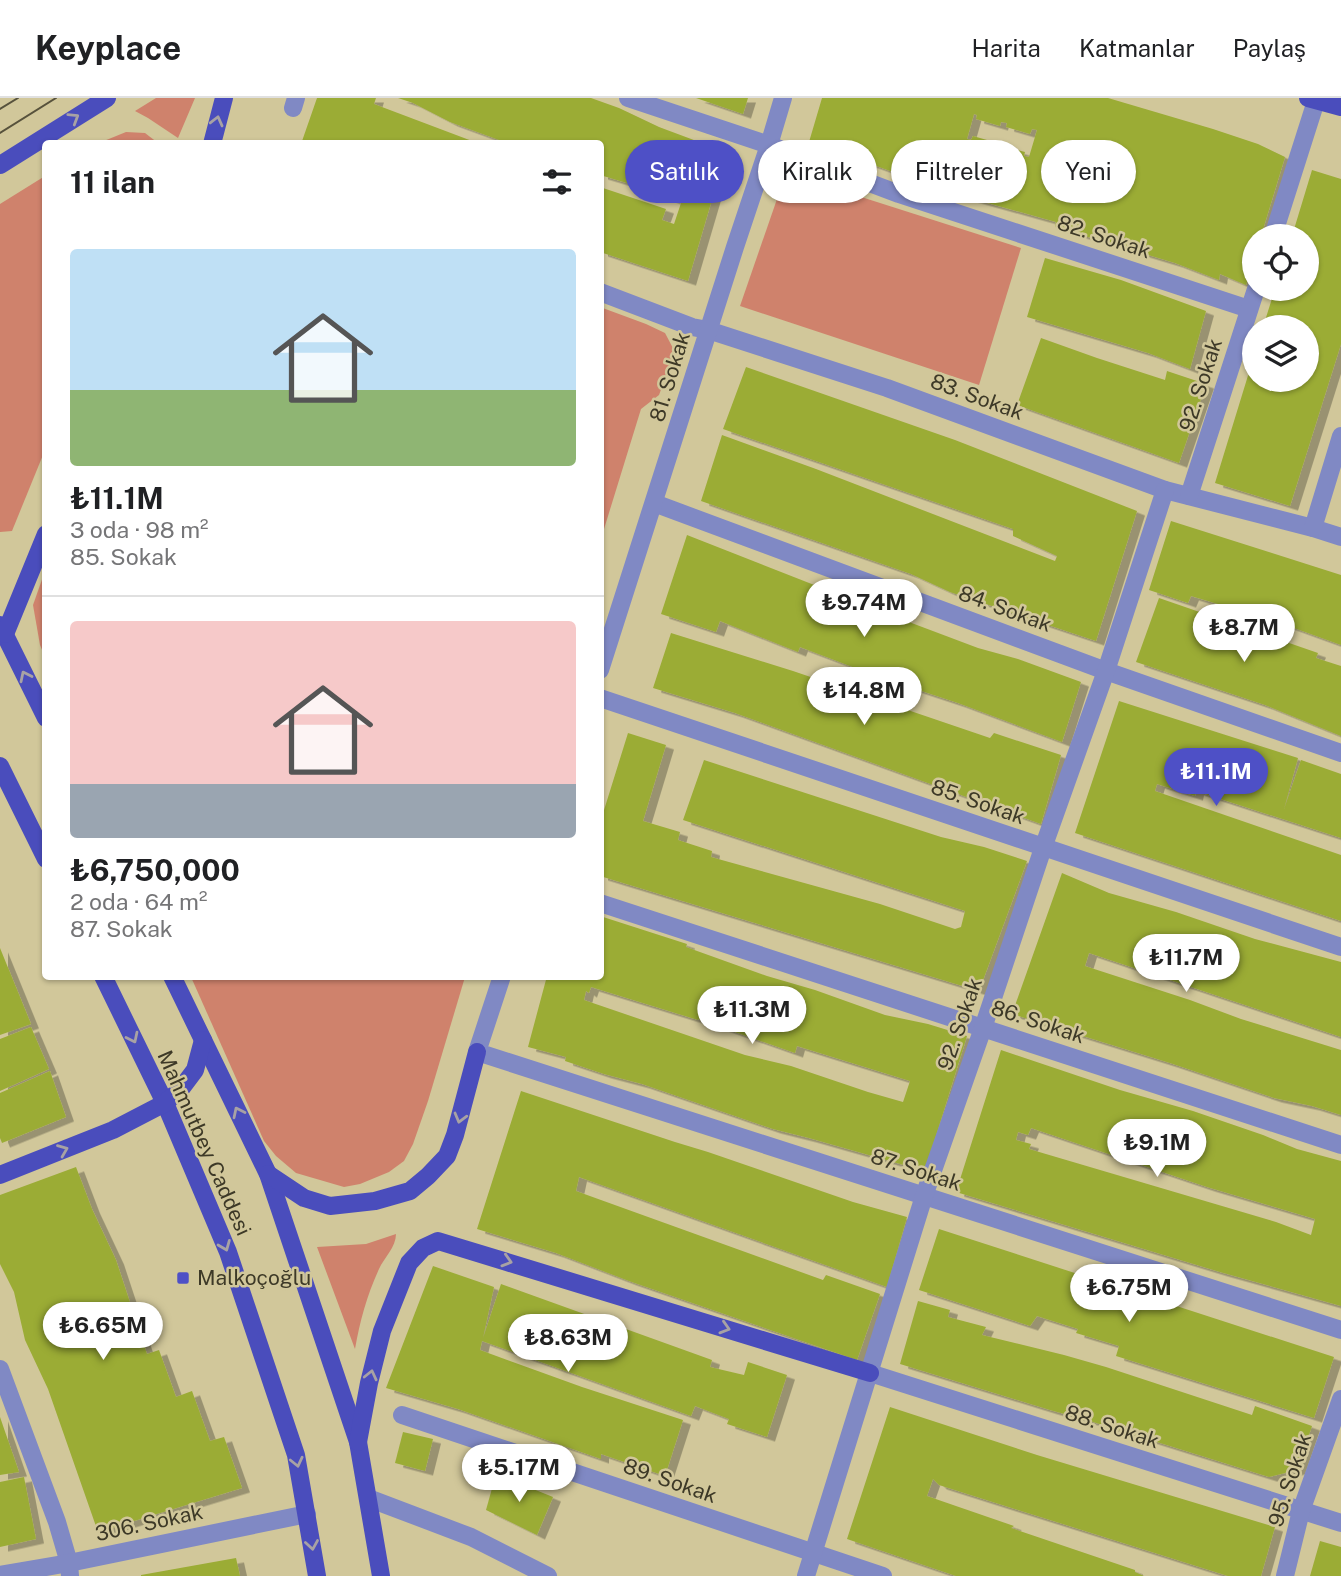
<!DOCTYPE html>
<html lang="tr">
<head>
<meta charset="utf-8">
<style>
  body { margin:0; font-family:"Public Sans",sans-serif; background:#f6f6f6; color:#202124; height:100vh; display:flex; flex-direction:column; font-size:26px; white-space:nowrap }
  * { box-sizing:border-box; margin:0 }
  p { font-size:23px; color:#757577 }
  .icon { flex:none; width:38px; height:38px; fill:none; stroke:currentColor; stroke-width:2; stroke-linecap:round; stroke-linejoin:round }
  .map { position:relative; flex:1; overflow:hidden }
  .side { position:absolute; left:42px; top:42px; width:562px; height:840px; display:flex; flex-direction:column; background:#fff; border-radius:7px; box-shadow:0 2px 5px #0004 }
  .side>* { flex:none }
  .guide { position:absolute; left:625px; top:42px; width:611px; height:63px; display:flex; gap:14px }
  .controls { position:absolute; left:1242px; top:126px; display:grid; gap:14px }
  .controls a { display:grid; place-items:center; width:77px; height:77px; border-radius:50%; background:#fff; box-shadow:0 2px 5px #0004; font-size:35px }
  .price { position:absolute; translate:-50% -60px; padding:0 16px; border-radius:24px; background:#fff; color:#222; font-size:23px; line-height:46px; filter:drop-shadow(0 2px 4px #0008) }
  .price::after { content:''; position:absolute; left:50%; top:42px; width:21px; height:16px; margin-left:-10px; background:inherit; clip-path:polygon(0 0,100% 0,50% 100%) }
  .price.selected { background:#4e50c6; color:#fff }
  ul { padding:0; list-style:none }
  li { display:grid; align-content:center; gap:14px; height:371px; padding:0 28px }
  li+li { border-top:2px solid #e0e0e0 }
  li span { display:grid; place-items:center; height:217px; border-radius:7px; color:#555 }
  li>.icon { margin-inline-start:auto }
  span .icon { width:126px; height:126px; fill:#fffc; stroke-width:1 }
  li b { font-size:30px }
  h2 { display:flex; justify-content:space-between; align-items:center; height:84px; padding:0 28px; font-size:30px }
  .pill { padding:0 24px; border-radius:32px; background:#fff; box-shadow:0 2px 5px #0004; font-size:24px; line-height:63px }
  .pill.selected { background:#4e50c6; color:#fff }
  header { display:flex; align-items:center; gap:42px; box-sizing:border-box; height:98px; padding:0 35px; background:#fff; border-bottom:2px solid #e0e0e0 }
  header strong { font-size:33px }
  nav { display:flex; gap:38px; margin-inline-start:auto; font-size:24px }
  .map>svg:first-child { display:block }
  .green { fill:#cf826c }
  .building { fill:#9bac36; fill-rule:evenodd; filter:url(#shadow) }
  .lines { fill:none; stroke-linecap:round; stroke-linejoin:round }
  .minor { stroke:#8089c4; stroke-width:18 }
  .major { stroke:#4a4dbc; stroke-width:18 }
  .tram { stroke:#57523c; stroke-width:2 }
  .oneway { stroke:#a8a2a4 }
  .poi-dot { fill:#4e50c6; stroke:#d1c79a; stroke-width:2.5 }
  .labels { text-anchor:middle; stroke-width:5; stroke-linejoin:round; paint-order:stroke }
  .street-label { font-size:21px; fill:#3d3927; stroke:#d1c79a }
  .poi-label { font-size:21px; fill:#3d3927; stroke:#d1c79a; text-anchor:start }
</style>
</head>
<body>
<header>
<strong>Keyplace</strong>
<nav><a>Harita</a><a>Katmanlar</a><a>Paylaş</a></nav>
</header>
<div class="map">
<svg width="1341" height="1478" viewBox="0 0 1341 1478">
  <defs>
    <filter id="shadow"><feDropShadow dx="8" dy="4.5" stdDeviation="0" flood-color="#0004"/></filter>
  </defs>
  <rect width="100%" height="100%" fill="#d1c79a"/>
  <g class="green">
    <polygon points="156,0 195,0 178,40 148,20 135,13"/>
    <polygon points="126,34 145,35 158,45 99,45"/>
    <polygon points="786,75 1021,150 979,287 740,208"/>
    <polygon points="45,78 45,352 12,433 0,434 0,106"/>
    <polygon points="600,209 646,226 665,235 675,254 659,297 641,311 600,444"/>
    <polygon points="45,473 45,559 40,547 33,507"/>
    <polygon points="191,879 465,879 428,1003 413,1046 404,1063 389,1074 360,1086 344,1089 296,1075 276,1058 264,1043"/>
    <path d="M396,1136C396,1149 384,1160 379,1171C367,1197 360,1223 355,1251L317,1149L366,1146Z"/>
  </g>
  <g class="building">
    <polygon points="317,0 376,0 374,6 480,46 301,46"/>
    <polygon points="398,0 591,0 619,10 659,29 726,54 688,183 600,154 600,89 666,111 662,122 674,126 681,105 637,88 600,77 600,46 510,46 450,24 413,5"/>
    <polygon points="696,0 748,0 743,16"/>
    <path d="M822,0H1108L1213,31L1258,46L1285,59L1261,138H1255V159L1246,187L1220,176L1219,182L1175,165L1055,129L1056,124L952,95L809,44ZM974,16L977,17L976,21L1000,28L1001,24L1007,25L1006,29L1030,36L1032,31L1037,32L1029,59L1024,58L1025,54L1002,48L1000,52L992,49L994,44L973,38L971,42L967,41Z"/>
    <polygon points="1312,72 1341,81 1341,246 1290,408 1215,385 1254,258 1255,282 1307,282 1307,229 1263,229 1275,191 1307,191 1307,138 1292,138"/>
    <polygon points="1045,160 1121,182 1206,213 1190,271 1148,255 1027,219"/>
    <polygon points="1041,240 1097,260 1165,282 1167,273 1206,286 1179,365 1017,307"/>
    <polygon points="746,269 955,342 1137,413 1096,543 950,494 911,476 701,403 722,337 816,371 1055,463 1057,458 1013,438 1013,431 723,331"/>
    <polygon points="1171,423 1341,477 1341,547 1272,522 1191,498 1188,505 1149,492"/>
    <polygon points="687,437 901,521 978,550 1018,561 1081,584 1062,644 958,605 879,579 800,549 798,554 720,523 716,534 661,516"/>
    <polygon points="1159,500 1318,555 1316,560 1341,568 1341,638 1265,607 1136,564"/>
    <polygon points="671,535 793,573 990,640 994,635 1061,657 1041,726 735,615 653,590"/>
    <polygon points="1119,603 1298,660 1284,711 1301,662 1341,676 1341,740 1196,693 1195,698 1157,686 1155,693 1341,757 1341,823 1075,735"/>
    <polygon points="628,635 666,647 643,723 680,734 678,742 712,753 711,759 880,806 955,831 961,829 965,813 683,722 704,662 941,739 984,749 1027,763 979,893 600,778 600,725"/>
    <polygon points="1062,775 1109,795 1176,814 1255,841 1341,864 1341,939 1089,855 1085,868 1190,902 1241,921 1341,952 1341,1017 1312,1008 1274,1000 1170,965 1012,916"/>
    <path d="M600,818L687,846L686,849L767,878L815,892L885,917L928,926L967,938L925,1073L809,1040L773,1031L642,986L604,976L565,963L566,959L528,949L547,878H600ZM591,889L698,922V921L795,955L797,948L910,983L903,1004L868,994L791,968L745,957L584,902L586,893L589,895Z"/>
    <polygon points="0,850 31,926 0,937"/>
    <polygon points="31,929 49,971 0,993 0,941"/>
    <path d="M1001,952L1120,992L1193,1013L1263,1037L1297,1051L1341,1063V1208L1220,1174L956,1094ZM1031,1030L1207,1089L1315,1121L1311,1137L1276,1124L1029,1051L1031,1046L1016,1042L1018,1034L1028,1037Z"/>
    <polygon points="50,973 66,1019 2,1045 0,1040 0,995"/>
    <polygon points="521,993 675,1044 708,1054 853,1104 907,1119 887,1189 579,1079 576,1093 823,1182 826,1177 880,1196 857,1262 629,1183 556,1155 477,1131"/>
    <polygon points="76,1069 92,1111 116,1162 147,1256 159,1252 176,1299 192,1293 210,1343 224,1339 242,1390 98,1434 48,1291 25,1242 14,1194 0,1166 0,1097"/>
    <polygon points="939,1131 1334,1259 1314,1320 1116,1258 1119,1248 1076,1235 1078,1231 1037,1218 1030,1228 919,1192"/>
    <polygon points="433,1168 494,1189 483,1240 501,1186 712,1262 710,1269 744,1277 748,1264 787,1277 767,1339 727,1326 729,1321 695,1308 691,1318 482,1243 480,1252 582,1289 683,1322 665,1378 601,1356 601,1361 458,1311 386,1290"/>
    <polygon points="918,1203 950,1212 948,1219 986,1229 982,1237 1064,1257 1106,1269 1252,1317 1255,1308 1312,1328 1297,1372 1269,1379 1090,1323 1050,1312 900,1266"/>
    <polygon points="890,1309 1037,1357 1275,1429 1261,1478 1228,1478 939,1387 933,1381 927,1398 1014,1428 1011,1430 1135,1472 1135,1474 1144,1478 956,1478 847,1441"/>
    <polygon points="0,1319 19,1374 0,1377"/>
    <polygon points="403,1334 433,1341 425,1373 395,1365"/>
    <polygon points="496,1376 553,1399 537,1437 486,1412"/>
    <polygon points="24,1379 36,1441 0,1449 0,1384"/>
    <polygon points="1320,1443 1341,1449 1341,1478 1310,1478"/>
    <polygon points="236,1460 240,1478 141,1478 141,1477"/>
  </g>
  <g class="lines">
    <g class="minor">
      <polyline points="628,0 769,47 899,96 1249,211"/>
      <polyline points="293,10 296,0"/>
      <polyline points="1273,138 1316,3"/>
      <polyline points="600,194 692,229 708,232 887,290 1165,392 1313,430 1341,439"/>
      <polyline points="1189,398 1256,191"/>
      <polyline points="654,405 1106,573 1341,655"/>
      <polyline points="1313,430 1341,338"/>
      <polyline points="600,572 735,149 769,47 783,0"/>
      <polyline points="600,600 1341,849"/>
      <polyline points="600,805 1341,1047"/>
      <polyline points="502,878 477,954 1341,1232"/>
      <polyline points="0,1271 57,1424 69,1465 70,1478"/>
      <polyline points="870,1275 1341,1425"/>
      <polyline points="402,1317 883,1478"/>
      <polyline points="368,1400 471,1439 548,1478"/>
      <polyline points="0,1477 69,1465 307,1416"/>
      <polyline points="806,1478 924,1098 983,930 1043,750 1106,573 1165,392"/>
      <polyline points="1285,1478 1301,1413 1341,1301"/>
    </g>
    <g class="major">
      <polyline points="1308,0 1341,9"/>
      <polyline points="212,46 224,0"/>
      <polyline points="0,67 107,0"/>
      <polyline points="0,527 46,620"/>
      <polyline points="5,536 46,436"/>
      <polyline points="0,668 46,761"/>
      <polyline points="103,878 165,1005 228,1154 296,1357 317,1478"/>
      <polyline points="172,878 268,1076 358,1344 381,1478"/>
      <polyline points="268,1076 304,1100 330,1108 375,1103 410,1093 428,1078 447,1058 455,1037 477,954"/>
      <polyline points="0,1077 113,1032 165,1005 180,992 195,972 203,942"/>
      <polyline points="358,1344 369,1285 382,1233 409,1165 423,1150 438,1143 870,1275"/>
    </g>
    <g class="tram">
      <polyline points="0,11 18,0"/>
      <polyline points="0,35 56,0"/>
    </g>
  </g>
  <defs><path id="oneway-chevron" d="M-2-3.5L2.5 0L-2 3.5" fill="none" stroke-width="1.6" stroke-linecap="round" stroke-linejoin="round" transform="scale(1.75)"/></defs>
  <g class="oneway">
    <use href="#oneway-chevron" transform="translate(74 20) rotate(-32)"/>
    <use href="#oneway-chevron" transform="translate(217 23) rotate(-76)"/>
    <use href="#oneway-chevron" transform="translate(25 578) rotate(-116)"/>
    <use href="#oneway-chevron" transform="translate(133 940) rotate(64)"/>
    <use href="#oneway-chevron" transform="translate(238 1014) rotate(-116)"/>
    <use href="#oneway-chevron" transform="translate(460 1020) rotate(105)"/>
    <use href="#oneway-chevron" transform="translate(63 1052) rotate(-22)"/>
    <use href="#oneway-chevron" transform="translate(225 1148) rotate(68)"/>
    <use href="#oneway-chevron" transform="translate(507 1163) rotate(17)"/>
    <use href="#oneway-chevron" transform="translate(725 1230) rotate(17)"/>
    <use href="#oneway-chevron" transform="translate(371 1277) rotate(-77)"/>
    <use href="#oneway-chevron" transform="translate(297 1364) rotate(77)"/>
    <use href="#oneway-chevron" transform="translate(312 1447) rotate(81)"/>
  </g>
  <rect class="poi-dot" x="176" y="1173" width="14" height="14" rx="3.5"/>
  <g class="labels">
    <g class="street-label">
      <text transform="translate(1104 139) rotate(18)" y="7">82. Sokak</text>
      <text transform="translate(670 279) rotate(-73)" y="7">81. Sokak</text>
      <text transform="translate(1201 287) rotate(-72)" y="7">92. Sokak</text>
      <text transform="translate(977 299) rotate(20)" y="7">83. Sokak</text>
      <text transform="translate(1005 511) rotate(20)" y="7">84. Sokak</text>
      <text transform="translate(978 704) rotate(19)" y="7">85. Sokak</text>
      <text transform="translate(1038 924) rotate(18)" y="7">86. Sokak</text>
      <text transform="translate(960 926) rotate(-71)" y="7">92. Sokak</text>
      <text transform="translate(204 1045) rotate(66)" y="7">Mahmutbey Caddesi</text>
      <text transform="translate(916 1072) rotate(18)" y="7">87. Sokak</text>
      <text transform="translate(1112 1329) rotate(18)" y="7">88. Sokak</text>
      <text transform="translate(1290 1382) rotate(-72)" y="7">95. Sokak</text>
      <text transform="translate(670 1383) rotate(19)" y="7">89. Sokak</text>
      <text transform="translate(149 1425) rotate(-12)" y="7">306. Sokak</text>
    </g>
    <g class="poi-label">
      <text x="197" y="1187">Malkoçoğlu</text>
    </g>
  </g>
</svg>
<div class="controls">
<a><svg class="icon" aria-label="locate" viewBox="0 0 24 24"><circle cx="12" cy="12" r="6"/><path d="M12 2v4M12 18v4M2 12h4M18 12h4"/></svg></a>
<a><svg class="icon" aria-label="layers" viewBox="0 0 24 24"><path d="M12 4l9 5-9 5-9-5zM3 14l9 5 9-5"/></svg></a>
</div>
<b class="price" style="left:864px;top:541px">₺9.74M</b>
<b class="price" style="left:1244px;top:566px">₺8.7M</b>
<b class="price" style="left:864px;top:629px">₺14.8M</b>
<b class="price selected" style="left:1216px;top:710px">₺11.1M</b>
<b class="price" style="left:1186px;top:896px">₺11.7M</b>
<b class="price" style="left:752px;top:948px">₺11.3M</b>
<b class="price" style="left:1157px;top:1081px">₺9.1M</b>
<b class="price" style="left:1129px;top:1226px">₺6.75M</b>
<b class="price" style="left:103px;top:1264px">₺6.65M</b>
<b class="price" style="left:568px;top:1276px">₺8.63M</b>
<b class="price" style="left:519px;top:1406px">₺5.17M</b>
<div class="guide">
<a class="pill selected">Satılık</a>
<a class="pill">Kiralık</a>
<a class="pill">Filtreler</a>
<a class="pill">Yeni</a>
</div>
<section class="side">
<h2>11 ilan<svg class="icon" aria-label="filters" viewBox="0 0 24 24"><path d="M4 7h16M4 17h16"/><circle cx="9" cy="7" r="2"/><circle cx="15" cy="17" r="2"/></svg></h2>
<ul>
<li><span style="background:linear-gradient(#bfe0f5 65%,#8fb573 0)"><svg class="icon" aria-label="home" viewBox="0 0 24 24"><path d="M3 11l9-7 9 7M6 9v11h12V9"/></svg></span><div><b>₺11.1M</b><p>3 oda · 98 m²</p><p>85. Sokak</p></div></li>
<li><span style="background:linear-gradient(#f6c9c9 75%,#9aa5b1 0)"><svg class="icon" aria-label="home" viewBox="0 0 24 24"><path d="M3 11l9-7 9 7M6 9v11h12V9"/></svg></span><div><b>₺6,750,000</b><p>2 oda · 64 m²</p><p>87. Sokak</p></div></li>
</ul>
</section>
</div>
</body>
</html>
